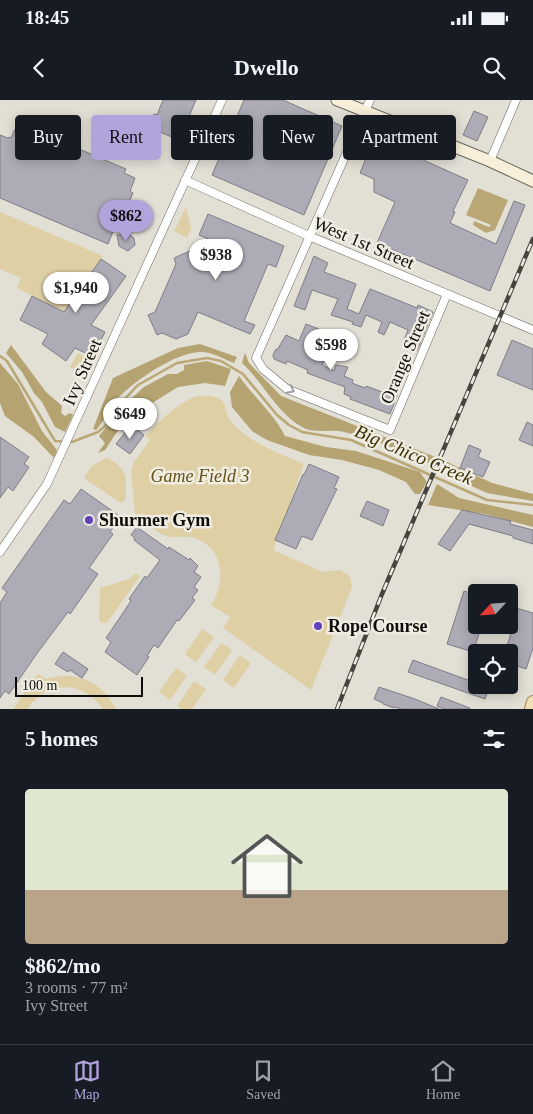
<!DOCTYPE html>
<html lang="en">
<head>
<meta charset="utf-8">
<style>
  body { margin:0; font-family:Georgia,serif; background:#20242c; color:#f1f3f6; height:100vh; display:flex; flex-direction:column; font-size:19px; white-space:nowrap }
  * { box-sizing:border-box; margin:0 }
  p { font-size:16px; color:#9ea1a6 }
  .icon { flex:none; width:28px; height:28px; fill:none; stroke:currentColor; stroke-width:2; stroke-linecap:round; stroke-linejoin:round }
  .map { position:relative; height:609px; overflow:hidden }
  .sheet { display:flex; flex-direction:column; background:#171b24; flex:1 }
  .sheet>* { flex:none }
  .hud { position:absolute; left:15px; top:15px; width:504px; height:45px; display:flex; gap:10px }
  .needle { width:32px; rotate:244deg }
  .tools { position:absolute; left:468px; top:484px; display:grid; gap:10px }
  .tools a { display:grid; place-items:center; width:50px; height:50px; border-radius:5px; background:#171b24; box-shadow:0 2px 12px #0003; font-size:25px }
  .scale { position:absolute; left:15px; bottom:12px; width:128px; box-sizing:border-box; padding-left:5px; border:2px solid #0e0d0a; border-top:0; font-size:14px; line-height:18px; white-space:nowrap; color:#0e0d0a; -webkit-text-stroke:4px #efece2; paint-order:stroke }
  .price { position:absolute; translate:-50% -42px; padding:0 11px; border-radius:18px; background:#fff; color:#222; font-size:16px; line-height:32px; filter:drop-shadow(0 1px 2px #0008) }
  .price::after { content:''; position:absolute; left:50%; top:30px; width:15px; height:11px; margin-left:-8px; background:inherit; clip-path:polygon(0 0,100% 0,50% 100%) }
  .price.on { background:#b1a3db; color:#111 }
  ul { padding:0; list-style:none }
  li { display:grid; align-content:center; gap:10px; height:265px; padding:0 25px }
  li+li { border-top:1px solid #363941 }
  li span { display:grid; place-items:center; height:155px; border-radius:5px; color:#555 }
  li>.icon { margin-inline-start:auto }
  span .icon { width:90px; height:90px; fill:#fffc; stroke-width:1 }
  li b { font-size:21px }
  h2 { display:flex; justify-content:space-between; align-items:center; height:60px; padding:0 25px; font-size:21px }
  .chip { padding:0 18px; border-radius:5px; background:#171b24; box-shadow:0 2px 12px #0003; font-size:18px; line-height:45px }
  .chip.on { background:#b1a3db; color:#111 }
  .status { display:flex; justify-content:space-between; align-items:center; height:35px; padding:0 25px; background:#171b24; direction:ltr }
  .status svg { height:14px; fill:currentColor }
  header { display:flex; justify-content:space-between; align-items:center; height:65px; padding:0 25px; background:#171b24; font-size:22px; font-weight:600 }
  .dock { display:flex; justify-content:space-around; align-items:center; height:70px; border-top:1px solid #363941; background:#171b24; font-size:14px; color:#9ea1a6 }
  .dock a { display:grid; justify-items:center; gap:2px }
  .dock .on { color:#b1a3db }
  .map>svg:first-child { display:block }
  .green { fill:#decfa5 }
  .forest { fill:#b5a371 }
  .water { fill:#b9a775 }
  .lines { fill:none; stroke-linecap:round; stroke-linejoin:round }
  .stream { stroke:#b9a775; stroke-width:2.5 }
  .building { fill:#adacb6; stroke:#7e7d86 }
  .street-casing { stroke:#6a675e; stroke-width:9 }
  .secondary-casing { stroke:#6a675e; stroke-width:13 }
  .primary-casing { stroke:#9a8858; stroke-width:14 }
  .street { stroke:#fff; stroke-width:8 }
  .secondary { stroke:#f7efda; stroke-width:11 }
  .primary { stroke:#efdfb4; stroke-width:12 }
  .rail-casing { stroke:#45443f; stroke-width:4.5 }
  .rail { stroke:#efece2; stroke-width:2.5; stroke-dasharray:8; stroke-linecap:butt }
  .oneway { stroke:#9f9e9d }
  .poi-dot { fill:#6242bb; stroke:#efece2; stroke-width:2 }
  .labels { text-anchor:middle; stroke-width:5; stroke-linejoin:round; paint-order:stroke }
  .street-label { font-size:18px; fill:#0e0d0a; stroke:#efece2 }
  .park-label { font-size:18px; font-style:italic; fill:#655115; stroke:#efece2 }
  .poi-label { font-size:18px; font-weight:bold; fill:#0e0d0a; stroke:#efece2; text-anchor:start }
  .water-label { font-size:19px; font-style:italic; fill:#3c2e03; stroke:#efece2 }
</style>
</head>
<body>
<div class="status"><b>18:45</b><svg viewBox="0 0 49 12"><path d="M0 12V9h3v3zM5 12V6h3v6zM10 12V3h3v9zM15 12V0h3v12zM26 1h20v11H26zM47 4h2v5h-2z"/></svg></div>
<header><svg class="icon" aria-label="back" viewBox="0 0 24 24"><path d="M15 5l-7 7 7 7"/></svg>Dwello<svg class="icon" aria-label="search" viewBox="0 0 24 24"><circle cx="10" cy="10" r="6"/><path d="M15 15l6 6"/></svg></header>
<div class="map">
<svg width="533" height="609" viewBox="0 0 533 609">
  <rect width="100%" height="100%" fill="#e2dfd5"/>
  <g class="green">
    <polygon points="186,107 191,129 187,138 174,131"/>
    <polygon points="0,112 103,156 64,212 17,188 21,178 0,169"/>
    <polygon points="78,253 92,260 84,274 70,267"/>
    <path d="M197,296C205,296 213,295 220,299C227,304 225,314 230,320C247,342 280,354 304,364L273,450L323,472L340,470L350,476L352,487L311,590L223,528L230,517L211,505C228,480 223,444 190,437C182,435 173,439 166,436C155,432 145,421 135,414L131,371L134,362L150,340L145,336C161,320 176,304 197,296Z"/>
    <path d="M107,357C129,373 126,373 126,399L121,403L84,378L92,366Z"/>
    <polygon points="136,473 140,476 107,523 101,523 99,520 100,488 129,479"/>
    <polygon points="202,529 214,537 196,562 185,554"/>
    <polygon points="221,543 232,550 215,575 204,567"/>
    <polygon points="240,555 251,563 234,588 223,580"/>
    <polygon points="176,568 187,576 170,600 159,592"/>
    <path d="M38,574L46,579C75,570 102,581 116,609H103C83,580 47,580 27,609H13Z"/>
    <polygon points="194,581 206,589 192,609 182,609 177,606"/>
  </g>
  <g class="forest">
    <path d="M200,244L237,257L234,263C226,260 218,255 209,253C183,246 136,280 118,298C110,307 105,320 96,330L93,329L113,278L178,248Z"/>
    <polygon points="11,245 46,292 62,306 61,313 65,316 70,313 73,315 65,332 55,327 42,302 34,293 22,272 6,253"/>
    <path d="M245,253L249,263L281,296L438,358L434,366C405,353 376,339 344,332C333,329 317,333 306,329C278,316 264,283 242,263Z"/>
    <polygon points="207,261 231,269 225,286 205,283 178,287 125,320 105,350 98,353 105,343 99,336 123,306 144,287 168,274 177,274 184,270 184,265"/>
    <polygon points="0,263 18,284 42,331 57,350 54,358 34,337 5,316 0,303"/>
    <path d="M239,276C254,297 274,314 285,336L326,347L356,351L420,372L427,382L420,394H415L406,382L379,370L342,360L309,355L267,340L252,331L232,307L230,292Z"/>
    <polygon points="445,361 492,383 533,394 533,401 487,393 440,372"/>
    <polygon points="437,384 459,398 533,415 533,427 485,414 428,405"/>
  </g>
  <polygon class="water" points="478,88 508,100 495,130 486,133 473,125 474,121 489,127 491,125 466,115"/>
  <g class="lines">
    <polyline class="stream" points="0,256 7,261 55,341 72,342 98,332 105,326 120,304 138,285 177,263 207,258 221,261 243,274 277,315 289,325 302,332 351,340 487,400 533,405"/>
  </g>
  <g class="building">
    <polygon points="163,0 196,0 179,40 148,27 154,14 157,15"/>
    <polygon points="244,0 283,0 342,26 304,115 212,75"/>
    <polygon points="474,11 488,17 477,41 463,35"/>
    <polygon points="25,26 126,69 124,73 135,78 130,91 133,93 116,131 115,126 108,144 0,98 0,35 8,38 9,37 11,38 15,29 22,33"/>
    <polygon points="374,38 468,80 453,111 455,112 450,123 496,144 514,101 525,105 490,191 377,143 395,102 374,92 374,79 360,73"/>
    <polygon points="208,114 284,146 276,167 268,164 244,221 255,225 250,234 198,212 188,234 176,239 162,233 157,235 148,215 155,212 176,164 174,158 199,147 202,153 227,164 233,149 199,135"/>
    <polygon points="128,134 134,138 135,145 128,151 119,146 117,135"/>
    <polygon points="314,156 328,163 324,172 356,184 347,209 359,214 370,189 400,201 417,208 418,205 433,212 417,251 402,245 408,230 390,222 384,235 378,232 382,222 366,215 361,227 352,224 353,222 331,215 338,199 312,190 305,210 294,206"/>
    <polygon points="101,159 126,176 91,225 105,232 93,257 75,248 66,261 42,244 48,234 20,220 32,196 64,212"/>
    <polygon points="306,224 319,229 311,248 312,251 325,257 322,265 334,271 336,265 348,267 344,276 353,280 352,283 365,288 366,286 385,293 388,287 399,291 390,314 350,299 351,297 344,294 345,287 307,273 308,270 287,261 286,264 274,259 273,255 276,249 277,250 286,235 299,241"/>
    <polygon points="512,240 533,249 533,290 497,275"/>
    <polygon points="527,322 533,325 533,346 519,340"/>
    <polygon points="131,325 144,335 130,354 116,344"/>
    <polygon points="0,337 29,357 24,364 29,367 13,391 8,387 0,398"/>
    <polygon points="469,345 481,350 478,357 490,362 483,377 460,368"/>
    <polygon points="309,364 339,377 334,388 337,389 312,440 302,436 296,449 275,440 303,374 304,375"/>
    <polygon points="81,389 121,417 110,432 113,434 89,468 98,474 70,514 68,512 38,552 9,594 5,591 0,598 0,503 7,492 2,488 64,400 70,404"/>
    <polygon points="367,401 389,410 383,426 360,416"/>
    <polygon points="462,410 511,421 510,424 533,430 533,444 513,438 513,436 469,424 450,451 438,444"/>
    <polygon points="137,427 168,449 169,447 189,460 190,458 198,466 194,472 201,477 194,487 198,490 192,498 195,500 179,521 177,520 158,548 154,545 147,556 149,557 137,575 105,552 111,542 106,538 131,501 129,499 145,476 147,478 160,460 134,440 135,438 131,435"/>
    <polygon points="464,491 476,495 476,525 482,525 473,552 447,544"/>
    <polygon points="509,506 533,513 533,548 526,569 509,563 509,552 505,552 511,533 492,526 509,525"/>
    <polygon points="63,552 88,569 82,578 70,570 68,572 55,564"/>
    <polygon points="413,560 476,583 476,585 489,587 485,599 408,572"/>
    <polygon points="379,587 415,599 439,609 401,609 395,607 394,608 383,604 383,603 374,599"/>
    <polygon points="441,597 470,608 470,609 444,609 437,606"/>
  </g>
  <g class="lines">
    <defs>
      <g id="street">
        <polyline points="370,0 256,258 263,269 287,289 390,330 447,194"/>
        <polyline points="490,61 516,0"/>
        <polyline points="185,80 309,136 533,230"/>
        <polyline points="0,452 47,384 222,0"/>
      </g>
      <polyline id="secondary" points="337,0 490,61 533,81"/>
      <polyline id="primary" points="531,609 533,602"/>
    </defs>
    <use href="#street" class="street-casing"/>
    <use href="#secondary" class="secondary-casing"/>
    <use href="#primary" class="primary-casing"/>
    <use href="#street" class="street"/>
    <use href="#secondary" class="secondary"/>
    <use href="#primary" class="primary"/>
    <defs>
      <polyline id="rail" points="337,609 382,494 533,139"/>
    </defs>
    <use href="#rail" class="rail-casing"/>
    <use href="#rail" class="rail"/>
  </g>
  <defs><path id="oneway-chevron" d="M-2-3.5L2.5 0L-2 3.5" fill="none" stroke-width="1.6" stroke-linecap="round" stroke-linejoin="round" transform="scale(1.25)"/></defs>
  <use class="oneway" href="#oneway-chevron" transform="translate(291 290) rotate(26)"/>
  <g class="poi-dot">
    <circle cx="89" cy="420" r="5"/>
    <circle cx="318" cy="526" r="5"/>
  </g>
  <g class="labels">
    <g class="street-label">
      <text transform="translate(364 143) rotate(23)" y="6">West 1st Street</text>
      <text transform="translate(405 257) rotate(-67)" y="6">Orange Street</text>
      <text transform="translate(82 272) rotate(-66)" y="6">Ivy Street</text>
    </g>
    <g class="park-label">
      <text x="200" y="382">Game Field 3</text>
    </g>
    <g class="poi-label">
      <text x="99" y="426">Shurmer Gym</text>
      <text x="328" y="532">Rope Course</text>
    </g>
    <g class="water-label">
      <text transform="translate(414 354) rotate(23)" y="7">Big Chico Creek</text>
    </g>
  </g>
</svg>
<div class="tools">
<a><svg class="needle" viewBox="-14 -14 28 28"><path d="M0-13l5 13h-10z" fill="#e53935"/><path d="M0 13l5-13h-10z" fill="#9ea1a6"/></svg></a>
<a><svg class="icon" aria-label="locate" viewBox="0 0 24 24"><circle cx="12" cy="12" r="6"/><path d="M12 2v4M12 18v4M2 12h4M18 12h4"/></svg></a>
</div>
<div class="scale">100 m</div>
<b class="price on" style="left:126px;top:142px">$862</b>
<b class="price" style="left:216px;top:181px">$938</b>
<b class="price" style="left:76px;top:214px">$1,940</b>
<b class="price" style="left:331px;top:271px">$598</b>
<b class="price" style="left:130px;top:340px">$649</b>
<div class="hud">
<a class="chip">Buy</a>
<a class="chip on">Rent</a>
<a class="chip">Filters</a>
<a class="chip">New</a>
<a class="chip">Apartment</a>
</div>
</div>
<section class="sheet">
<h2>5 homes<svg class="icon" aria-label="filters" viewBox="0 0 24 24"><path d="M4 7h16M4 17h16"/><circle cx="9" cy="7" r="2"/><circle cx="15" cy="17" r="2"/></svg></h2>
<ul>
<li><span style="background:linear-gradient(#dfe7d0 65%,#b9a48a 0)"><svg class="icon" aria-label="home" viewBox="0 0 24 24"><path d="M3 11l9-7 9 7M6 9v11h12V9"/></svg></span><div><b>$862/mo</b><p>3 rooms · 77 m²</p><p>Ivy Street</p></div></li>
</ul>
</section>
<nav class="dock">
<a class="on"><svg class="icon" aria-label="map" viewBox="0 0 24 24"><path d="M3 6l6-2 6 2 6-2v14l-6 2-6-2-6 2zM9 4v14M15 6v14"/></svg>Map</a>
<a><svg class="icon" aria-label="saved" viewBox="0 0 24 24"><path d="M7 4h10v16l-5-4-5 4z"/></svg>Saved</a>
<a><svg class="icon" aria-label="home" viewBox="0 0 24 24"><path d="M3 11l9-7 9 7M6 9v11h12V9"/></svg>Home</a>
</nav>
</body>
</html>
